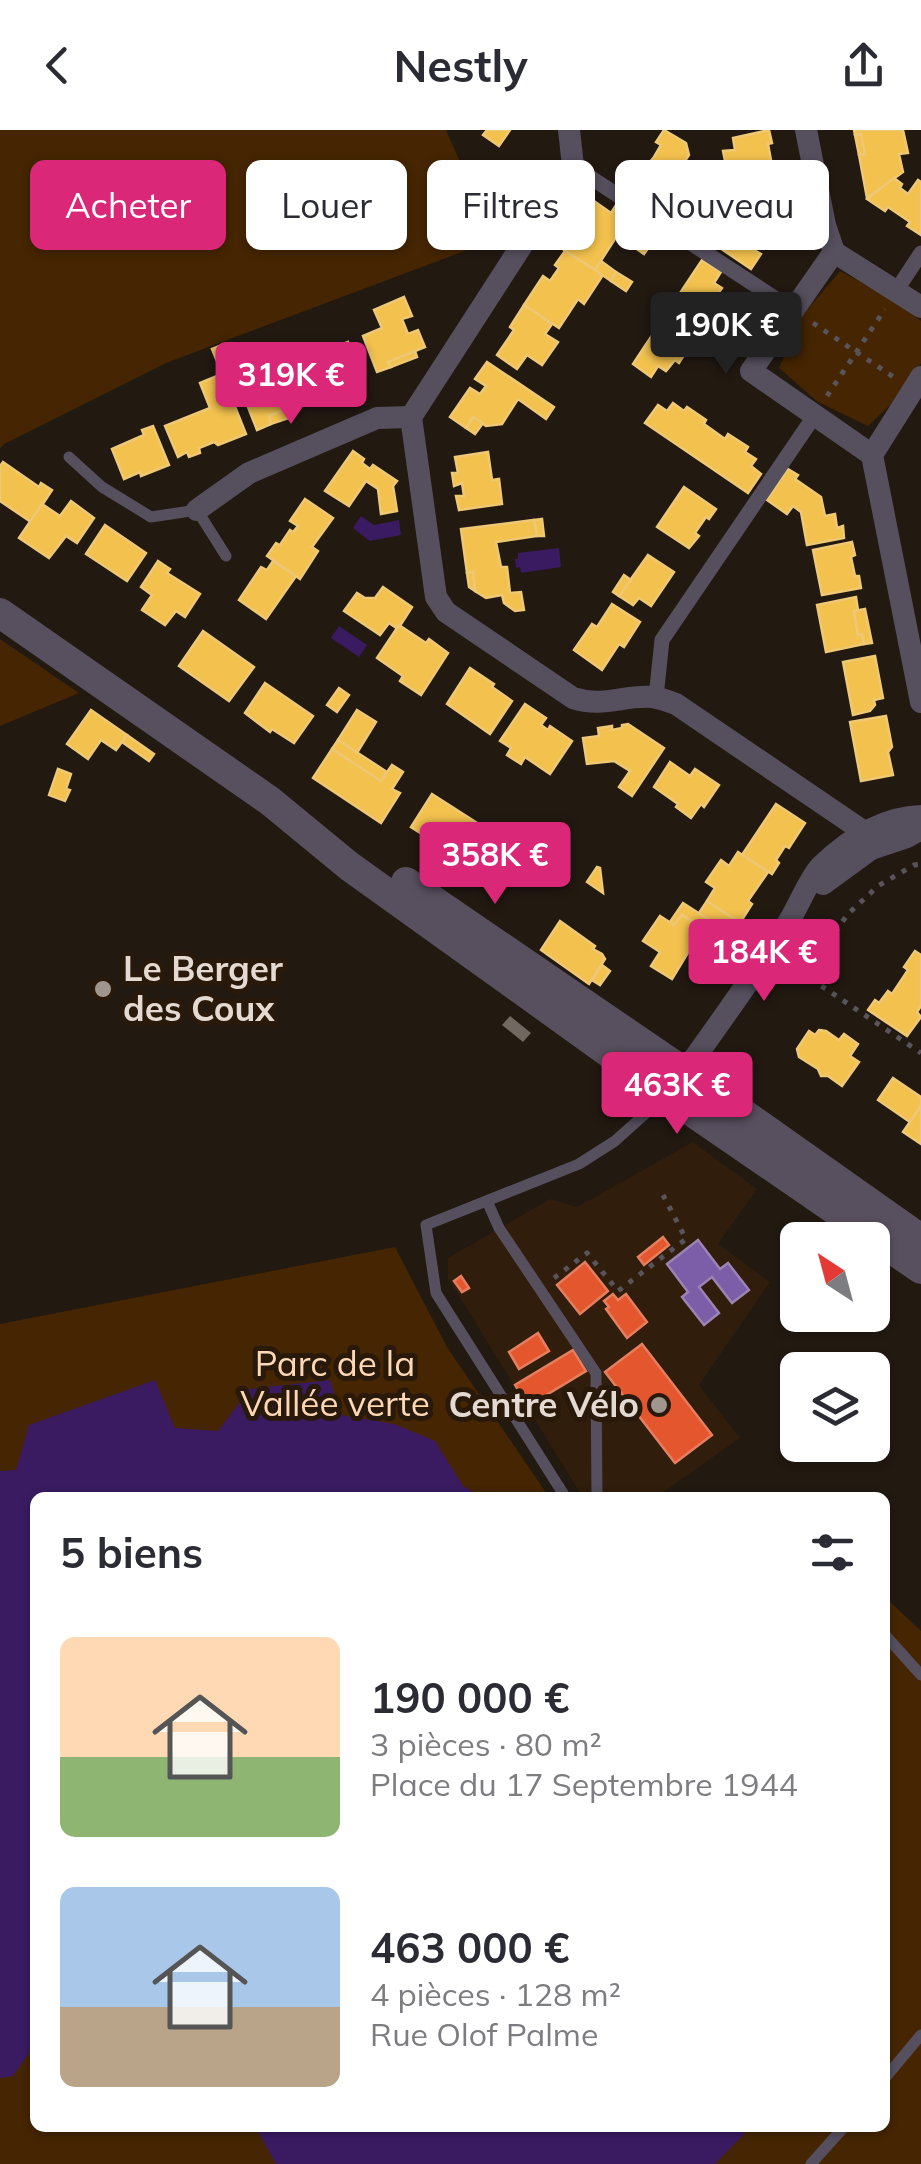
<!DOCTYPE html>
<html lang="fr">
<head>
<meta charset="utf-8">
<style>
  body { margin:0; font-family:Mulish,sans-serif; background:#f2f2f3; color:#2b2b33; height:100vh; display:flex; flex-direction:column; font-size:38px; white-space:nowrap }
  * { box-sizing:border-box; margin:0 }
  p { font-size:32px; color:#7c7c81 }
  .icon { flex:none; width:55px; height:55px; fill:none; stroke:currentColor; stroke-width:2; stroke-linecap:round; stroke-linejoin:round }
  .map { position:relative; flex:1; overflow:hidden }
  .side { position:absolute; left:30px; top:1362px; width:860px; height:640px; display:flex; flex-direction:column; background:#fff; border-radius:15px; box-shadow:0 2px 8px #0004 }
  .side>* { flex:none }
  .top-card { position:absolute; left:30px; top:30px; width:862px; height:90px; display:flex; gap:20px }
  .needle { width:65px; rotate:324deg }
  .buttons { position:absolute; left:780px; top:1092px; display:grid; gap:20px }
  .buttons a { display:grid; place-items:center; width:110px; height:110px; border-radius:15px; background:#fff; box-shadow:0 2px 8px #0004; font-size:50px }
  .price { position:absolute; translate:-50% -85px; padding:0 22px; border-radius:10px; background:#db2777; color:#fff; font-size:32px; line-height:65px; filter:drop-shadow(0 2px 5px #0008) }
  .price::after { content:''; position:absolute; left:50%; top:60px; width:30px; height:22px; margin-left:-15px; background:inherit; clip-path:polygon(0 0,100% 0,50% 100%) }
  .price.selected { background:#222; color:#fff }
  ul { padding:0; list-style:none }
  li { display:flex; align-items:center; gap:30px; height:250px; padding:0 30px }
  li span { display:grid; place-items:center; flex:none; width:280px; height:200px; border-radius:15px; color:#555 }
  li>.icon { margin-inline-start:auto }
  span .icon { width:120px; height:120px; fill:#fffc; stroke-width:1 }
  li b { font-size:42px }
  h2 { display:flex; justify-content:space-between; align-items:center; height:120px; padding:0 30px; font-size:42px }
  .chip { padding:0 35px; border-radius:15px; background:#fff; box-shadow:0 2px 8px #0004; font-size:35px; line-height:90px }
  .chip.selected { background:#db2777; color:#fff }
  header { display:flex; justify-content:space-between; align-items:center; height:130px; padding:0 30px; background:#fff; font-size:45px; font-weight:700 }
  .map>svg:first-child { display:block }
  .built { fill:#301d0b }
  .green { fill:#452502 }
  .water { fill:#3a1b61 }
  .homes { fill:#f2c14e; stroke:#eec875; stroke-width:2.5 }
  .shops { fill:#e4572e; stroke:#e47e5f; stroke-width:2.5 }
  .offices { fill:#7b5ea7; stroke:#9b83b4; stroke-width:2.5 }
  .building { fill:#716961 }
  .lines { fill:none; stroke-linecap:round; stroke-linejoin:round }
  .path { stroke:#59535a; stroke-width:5; stroke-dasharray:5 8; stroke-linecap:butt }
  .service { stroke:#564f5e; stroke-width:11 }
  .pedestrian { stroke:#564f5e; stroke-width:15 }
  .minor { stroke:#564f5e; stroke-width:22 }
  .secondary { stroke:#59505f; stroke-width:30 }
  .poi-dot { fill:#a1968e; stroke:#28190b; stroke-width:4 }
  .labels { text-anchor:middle; stroke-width:10; stroke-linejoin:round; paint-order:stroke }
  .poi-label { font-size:35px; font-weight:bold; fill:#e5dad1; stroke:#28190b; text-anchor:start }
  .park-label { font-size:35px; fill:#fed7b4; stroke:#28190b }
</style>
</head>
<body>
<header><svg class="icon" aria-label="back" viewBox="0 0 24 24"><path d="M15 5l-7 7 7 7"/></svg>Nestly<svg class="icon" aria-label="share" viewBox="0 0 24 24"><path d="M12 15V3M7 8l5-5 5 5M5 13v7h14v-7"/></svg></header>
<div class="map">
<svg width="921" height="2034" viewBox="0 0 921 2034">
  <rect width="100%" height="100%" fill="#221911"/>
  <polygon class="built" points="693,1012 757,1059 718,1114 770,1152 699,1255 740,1308 657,1367 604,1367 580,1363 448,1148 448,1128 550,1069 577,1077"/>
  <g class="green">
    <polygon points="0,0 446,0 494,110 166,233 4,314 0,319"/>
    <polygon points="840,141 890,167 921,191 921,233 908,258 868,296 818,272 779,238 802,186"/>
    <polygon points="0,509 79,563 0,596"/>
    <polygon points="395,1117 447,1217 549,1367 35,1368 35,1998 885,1998 885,1467 921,1501 921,2034 0,2034 0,1194"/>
  </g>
  <g class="water">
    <polygon points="361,386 374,395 399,390 401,405 370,411 353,398"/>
    <polygon points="559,418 561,437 521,443 520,437 516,438 515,429 518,429 518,423"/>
    <polygon points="339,496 367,515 359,527 331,508"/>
    <polygon points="155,1250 175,1298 218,1301 250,1259 330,1250 341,1285 394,1294 435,1311 463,1356 483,1367 35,1368 35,1915 13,1946 0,1948 0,1341 16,1340 29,1295"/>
    <polygon points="256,1998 750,1998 715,2034 276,2034"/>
  </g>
  <g class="homes">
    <polygon points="487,0 510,0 499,16 483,5"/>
    <polygon points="664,0 686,13 689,25 685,31 688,34 659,77 627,55 641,35 645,38 654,27 661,15 656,12"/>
    <polygon points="769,0 772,13 768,14 776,57 752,63 748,46 729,50 723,21 735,20 733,8"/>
    <polygon points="854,0 903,0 908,23 899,24 903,42 867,68 859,25 865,24 861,4 855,5"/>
    <polygon points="861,4 865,24 859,25 855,5"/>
    <polygon points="894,48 902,54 900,58 908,64 918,50 921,52 921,105 907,96 910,92 888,77 885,81 867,69"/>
    <polygon points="788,69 800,72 797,86 784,83"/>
    <polygon points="594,71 611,83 618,72 660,101 644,124 634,117 633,105 622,98 595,140 561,118 577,96 581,99 590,85 586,82"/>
    <polygon points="735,83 749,93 752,87 775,102 768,112 762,108 754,120 761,124 751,139 714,114"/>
    <polygon points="699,84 710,92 702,103 691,96"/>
    <polygon points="565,121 603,145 584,174 578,169 559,198 524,175 543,146 550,151 559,138 555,135"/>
    <polygon points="702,130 721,142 714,153 722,158 714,169 719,173 706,192 702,190 687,211 691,214 679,233 675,230 666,241 658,236 651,247 633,234"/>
    <polygon points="601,131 616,142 611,151 595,140"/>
    <polygon points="616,142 632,152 626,161 611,151"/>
    <polygon points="404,167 412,186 402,189 408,204 418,200 425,217 388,232 391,237 377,242 363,206 382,198 374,180"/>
    <polygon points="524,175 552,194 545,204 558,212 542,235 527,225 517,239 497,225 514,200 510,197"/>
    <polygon points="348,212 361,244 334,254 337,259 311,269 296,233"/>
    <polygon points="224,214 233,234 220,239 212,219"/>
    <polygon points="415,221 417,227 391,237 388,232"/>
    <polygon points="487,232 554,277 546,289 518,269 502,294 486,296 473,287 466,298 450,287 470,258 480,264 486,256 475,249"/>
    <polygon points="288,238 302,273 269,286 271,294 257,300 240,257"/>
    <polygon points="222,244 246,304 218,315 214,312 199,318 200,323 189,327 187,322 178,327 165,296 210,278 200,253"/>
    <polygon points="673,273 684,281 687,277 706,290 704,294 725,309 728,304 748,317 745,322 756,329 751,336 761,344 748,363 645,293 658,275 667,281"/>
    <polygon points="288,278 292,287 271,294 269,286"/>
    <polygon points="473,287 483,293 475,304 466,298"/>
    <polygon points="153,296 169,335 141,346 140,342 124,349 112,319 144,305 142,300"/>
    <polygon points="353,321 364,329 362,333 370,339 373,335 397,351 393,356 397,381 381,384 378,359 366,351 349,376 325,361"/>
    <polygon points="488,322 492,350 499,349 502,374 459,380 456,366 464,366 462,353 454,356 452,343 458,343 455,327"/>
    <polygon points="3,332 39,357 41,353 52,360 31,392 0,371 0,336"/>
    <polygon points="788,339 798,345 795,349 821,367 825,386 835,384 837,398 843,396 844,408 807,415 801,382 793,376 787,384 767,370"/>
    <polygon points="684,357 716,379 709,389 706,387 695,403 699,406 689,418 657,397"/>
    <polygon points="305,369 333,388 312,417 318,421 300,449 267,426 276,413 280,415 290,400 293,402 298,396 290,391"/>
    <polygon points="71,371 94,388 77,413 66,406 49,428 19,408 42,374 60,386"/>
    <polygon points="542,389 544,406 537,406 534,390"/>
    <polygon points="534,390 537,406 496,412 501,437 507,437 510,463 521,462 524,480 515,481 504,473 502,465 486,468 475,461 473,442 467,443 461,399"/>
    <polygon points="105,395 146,423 127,451 86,424"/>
    <polygon points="852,412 855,425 851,427 855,446 859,446 861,458 822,465 813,420"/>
    <polygon points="648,425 674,442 651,476 639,468 633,475 619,466"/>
    <polygon points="158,431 170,439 167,443 200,464 185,487 176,481 165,495 142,480 152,465 141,457"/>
    <polygon points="273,431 296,446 266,489 239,470 261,437 267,440"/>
    <polygon points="473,442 475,461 469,457 467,443"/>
    <polygon points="624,445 631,450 619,466 613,462"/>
    <polygon points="383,457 412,477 398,499 389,493 380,505 344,481 357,463 365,468 375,468"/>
    <polygon points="856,467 858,480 854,481 858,505 862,504 864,514 826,522 817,475"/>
    <polygon points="612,474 640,492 624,517 619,514 602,540 574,520 592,494 597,497"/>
    <polygon points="865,479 872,513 864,514 862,504 858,505 854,481"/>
    <polygon points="399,495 426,513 429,509 448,523 421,565 400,551 403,546 377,528"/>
    <polygon points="203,501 254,537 229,571 179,536"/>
    <polygon points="875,526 883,568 874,570 875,575 870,581 853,585 843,532"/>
    <polygon points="470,538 494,554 492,557 512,571 490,604 447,574"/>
    <polygon points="265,553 313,586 294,613 272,599 270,602 245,583"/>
    <polygon points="339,558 349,565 337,582 327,575"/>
    <polygon points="525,574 546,588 541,595 548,600 550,596 572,611 550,644 525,627 521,634 507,625 511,618 500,611"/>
    <polygon points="91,580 127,605 116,620 101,610 88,629 67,614"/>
    <polygon points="357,580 376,592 357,623 338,610"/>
    <polygon points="886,586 892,617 888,622 893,645 861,651 850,592"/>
    <polygon points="628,594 664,618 632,666 619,657 630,641 614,631 587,634 583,608 599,606 598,598 612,596 612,600 622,598 622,595"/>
    <polygon points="127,605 154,624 149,631 122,612"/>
    <polygon points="338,610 387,642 381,651 332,619"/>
    <polygon points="332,619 381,651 392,635 403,642 392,659 400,663 381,693 313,648"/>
    <polygon points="670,632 690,646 695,639 719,655 704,677 701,674 691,688 676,677 678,674 654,657"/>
    <polygon points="58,639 71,644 66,659 70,660 65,671 49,665"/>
    <polygon points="432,664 482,696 463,725 427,702 425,706 411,697"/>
    <polygon points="776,674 805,693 789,718 785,716 776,730 779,733 772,744 742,725"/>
    <polygon points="738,722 768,742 748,771 752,774 740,793 707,771 715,758 706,752 721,730 729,736"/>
    <polygon points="597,737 600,738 603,763 587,752"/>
    <polygon points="707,771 740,793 732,805 699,783"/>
    <polygon points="683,773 714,793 708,802 682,785 674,795 670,792"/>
    <polygon points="682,785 708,802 696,820 689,821 672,849 651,836 660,822 643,811 660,786 674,795"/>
    <polygon points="560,791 595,816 593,819 602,824 605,829 589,854 541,820"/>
    <polygon points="915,821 921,825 921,876 917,882 921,887 907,906 868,880 875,870 879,873 888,861 892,864 908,840 904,837"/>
    <polygon points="602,835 610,841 600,855 592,850"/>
    <polygon points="819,900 826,901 839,910 844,904 858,914 850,926 859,932 842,956 828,946 821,946 818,939 799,927 797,919 809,901 815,905"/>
    <polygon points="893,948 921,967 921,976 910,992 878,970"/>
    <polygon points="921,976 921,1014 903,1002"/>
  </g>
  <g class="shops">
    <polygon points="663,1107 669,1115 644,1135 638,1127"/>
    <polygon points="585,1132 608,1161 580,1184 557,1155"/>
    <polygon points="461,1146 469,1158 462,1162 454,1151"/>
    <polygon points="613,1164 618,1170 626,1164 647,1192 627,1208 606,1179 609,1177 604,1171"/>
    <polygon points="538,1203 549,1221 519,1239 509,1222"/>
    <polygon points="642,1214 712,1305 675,1333 605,1242"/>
    <polygon points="573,1220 586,1241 528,1276 515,1255"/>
  </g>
  <polygon class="offices" points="698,1110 720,1139 728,1133 749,1160 732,1173 712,1147 699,1157 719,1183 704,1195 682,1167 688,1162 667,1134"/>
  <polygon class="building" points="510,886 531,903 523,912 502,895"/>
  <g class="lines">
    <g class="path">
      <polyline points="813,193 895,248"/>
      <polyline points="827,266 885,179"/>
      <polyline points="789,834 921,923"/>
      <polyline points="804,844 848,784 878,756 914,735 921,734"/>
      <polyline points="554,1148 587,1123 618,1161 686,1109 663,1065"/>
    </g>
    <g class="service">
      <polyline points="69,327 102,357 151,387 197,380 226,426"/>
      <polyline points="487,1071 499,1098 596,1243 597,1368"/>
      <polyline points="566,1368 436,1163 426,1095 579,1034 615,1011 665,966"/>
      <polyline points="885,1505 921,1545"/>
      <polyline points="885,1948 921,1905"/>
      <polyline points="811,2034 843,1998"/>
    </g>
    <g class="pedestrian">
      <polyline points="573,36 793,180"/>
      <polyline points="896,161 921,123"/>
      <polyline points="656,567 662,510 815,285"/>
    </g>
    <g class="minor">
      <path d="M569,0L573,36L411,287L436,467L446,482L573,568C603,578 623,565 652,567C660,568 668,571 676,574L863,701L871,719"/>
      <polyline points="806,0 825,95 834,122"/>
      <polyline points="834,122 751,241 872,325"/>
      <polyline points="834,122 921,177"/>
      <polyline points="872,325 921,572"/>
      <polyline points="872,325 921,247"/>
      <polyline points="197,380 249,343 377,288 411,287"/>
      <polyline points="823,754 871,719 907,707 921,699"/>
      <path d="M676,954C713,902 751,850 786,796C797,780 809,748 821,736C848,710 882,687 921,686"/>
    </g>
    <g class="secondary">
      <polyline points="0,483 270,671 349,736 668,965 921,1139"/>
      <polyline points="406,752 684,942 921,1109"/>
    </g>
  </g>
  <g class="poi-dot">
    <circle cx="103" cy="859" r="10"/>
    <circle cx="659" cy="1275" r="10"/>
  </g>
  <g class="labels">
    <g class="poi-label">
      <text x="123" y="851">Le Berger<tspan x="123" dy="40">des Coux</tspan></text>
      <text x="639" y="1287" text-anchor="end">Centre Vélo</text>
    </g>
    <g class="park-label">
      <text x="335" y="1246">Parc de la<tspan x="335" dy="40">Vallée verte</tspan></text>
    </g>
  </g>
</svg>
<div class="buttons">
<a><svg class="needle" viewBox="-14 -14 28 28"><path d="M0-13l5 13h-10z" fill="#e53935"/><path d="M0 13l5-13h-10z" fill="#7c7c81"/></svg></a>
<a><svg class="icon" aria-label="layers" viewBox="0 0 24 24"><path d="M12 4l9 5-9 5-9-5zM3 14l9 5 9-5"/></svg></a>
</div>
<b class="price selected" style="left:726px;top:247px">190K €</b>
<b class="price" style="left:291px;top:297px">319K €</b>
<b class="price" style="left:495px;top:777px">358K €</b>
<b class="price" style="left:764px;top:874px">184K €</b>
<b class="price" style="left:677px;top:1007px">463K €</b>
<div class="top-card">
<a class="chip selected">Acheter</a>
<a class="chip">Louer</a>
<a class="chip">Filtres</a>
<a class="chip">Nouveau</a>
</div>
<section class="side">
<h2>5 biens<svg class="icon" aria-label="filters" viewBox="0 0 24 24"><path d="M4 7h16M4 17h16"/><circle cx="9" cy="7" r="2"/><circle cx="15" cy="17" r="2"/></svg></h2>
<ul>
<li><span style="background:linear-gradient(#ffd9b3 60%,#8fb573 0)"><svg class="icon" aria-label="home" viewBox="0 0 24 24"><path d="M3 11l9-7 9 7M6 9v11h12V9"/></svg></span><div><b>190 000 €</b><p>3 pièces · 80 m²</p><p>Place du 17 Septembre 1944</p></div></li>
<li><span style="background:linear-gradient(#a9c7e8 60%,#b9a48a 0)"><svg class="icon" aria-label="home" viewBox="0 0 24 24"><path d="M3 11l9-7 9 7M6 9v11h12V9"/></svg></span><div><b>463 000 €</b><p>4 pièces · 128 m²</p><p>Rue Olof Palme</p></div></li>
</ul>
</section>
</div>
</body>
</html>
